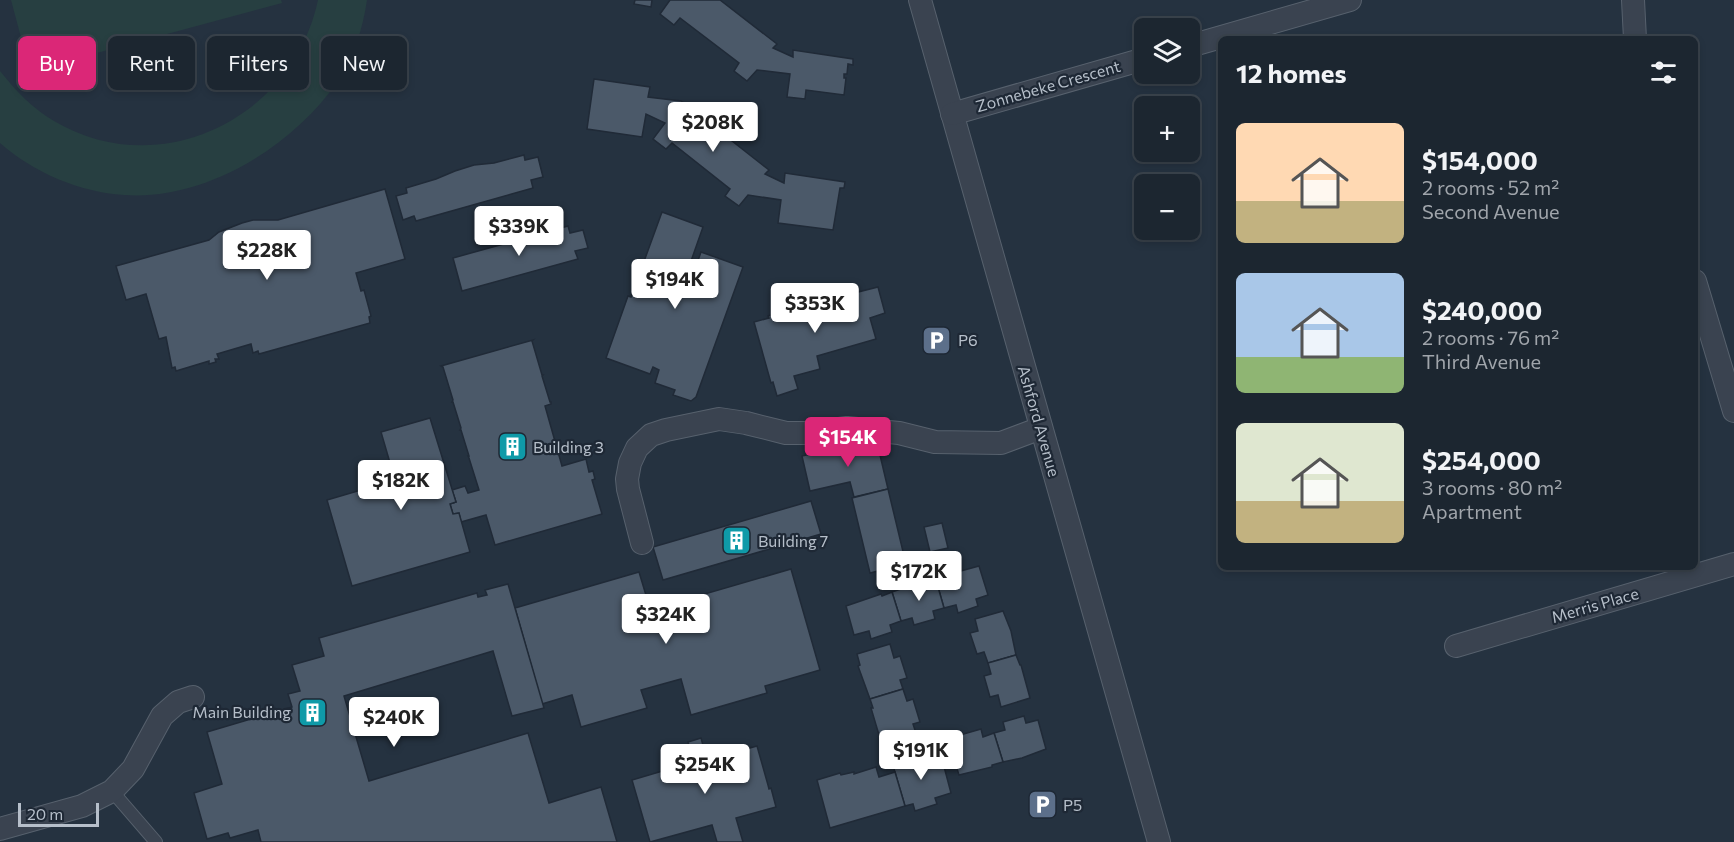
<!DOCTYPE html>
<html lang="en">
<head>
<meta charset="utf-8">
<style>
  body { margin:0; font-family:Commissioner,sans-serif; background:#29323c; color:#f1f3f6; height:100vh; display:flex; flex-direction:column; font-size:22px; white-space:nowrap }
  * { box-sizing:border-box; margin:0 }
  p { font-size:20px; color:#a0a5ab }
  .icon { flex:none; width:33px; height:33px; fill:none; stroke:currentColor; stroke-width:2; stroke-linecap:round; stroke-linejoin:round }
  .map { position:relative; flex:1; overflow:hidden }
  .panel { position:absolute; left:1218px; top:36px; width:480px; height:534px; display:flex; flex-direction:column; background:#1c2630; border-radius:9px; box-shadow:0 3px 9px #0003,0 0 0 2px #3a434c }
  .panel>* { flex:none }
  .banner { position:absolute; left:18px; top:36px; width:570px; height:54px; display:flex; gap:12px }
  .fabs { position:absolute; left:1134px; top:18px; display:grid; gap:12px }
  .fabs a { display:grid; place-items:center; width:66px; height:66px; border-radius:9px; background:#1c2630; box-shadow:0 3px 9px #0003,0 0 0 2px #3a434c; font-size:30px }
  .scale { position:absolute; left:18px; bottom:15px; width:81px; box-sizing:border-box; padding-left:6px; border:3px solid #b6bfca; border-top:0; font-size:16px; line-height:21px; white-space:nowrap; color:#b6bfca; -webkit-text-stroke:4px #1e2835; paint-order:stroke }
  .price { position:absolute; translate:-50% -51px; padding:0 14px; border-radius:6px; background:#fff; color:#222; font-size:20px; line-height:39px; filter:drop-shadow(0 2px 3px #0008) }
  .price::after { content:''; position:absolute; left:50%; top:36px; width:18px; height:14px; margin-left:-9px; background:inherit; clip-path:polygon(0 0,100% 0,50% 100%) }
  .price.current { background:#db2777; color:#fff }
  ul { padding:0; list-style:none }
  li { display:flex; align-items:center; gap:18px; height:150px; padding:0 18px }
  li span { display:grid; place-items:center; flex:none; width:168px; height:120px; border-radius:9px; color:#555 }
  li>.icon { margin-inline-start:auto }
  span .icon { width:72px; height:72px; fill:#fffc; stroke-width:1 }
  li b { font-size:26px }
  h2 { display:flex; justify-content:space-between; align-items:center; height:72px; padding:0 18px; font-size:26px }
  .pill { padding:0 21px; border-radius:9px; background:#1c2630; box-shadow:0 3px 9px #0003,0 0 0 2px #3a434c; font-size:21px; line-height:54px }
  .pill.current { background:#db2777; color:#fff }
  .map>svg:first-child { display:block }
  .green { fill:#273f41 }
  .building { fill:#4b5969; stroke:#202a37; stroke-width:1.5 }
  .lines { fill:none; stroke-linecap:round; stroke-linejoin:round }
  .lane-casing { stroke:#57616d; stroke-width:14 }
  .street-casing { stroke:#57616d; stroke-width:24 }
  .lane { stroke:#3a4350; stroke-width:12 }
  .street { stroke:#3a4350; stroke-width:22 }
  .labels { text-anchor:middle; stroke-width:4.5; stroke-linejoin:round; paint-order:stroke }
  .street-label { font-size:16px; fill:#b6bfca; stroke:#1e2835 }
  .poi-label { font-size:16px; fill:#b6bfca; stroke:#1e2835; text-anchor:start }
</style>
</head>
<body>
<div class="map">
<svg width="1734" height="842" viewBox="0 0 1734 842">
  <rect width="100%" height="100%" fill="#253240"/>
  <g class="green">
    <polygon points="11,0 281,0 282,3 30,71"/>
    <path d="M318,0H367C363,28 354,57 338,81C293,146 206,201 124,195C80,192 34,173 0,143V71C16,91 32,108 54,121C160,184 293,118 318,0Z"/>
  </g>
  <g class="building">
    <polygon points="635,0 652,0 651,7 634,4"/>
    <polygon points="670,0 720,0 777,44 773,48 793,57 793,50 853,59 853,65 848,64 847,74 844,74 844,78 846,78 844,95 806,90 805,99 787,97 790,74 757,70 747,81 734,71 739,63 680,18 674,25 660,14"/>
    <polygon points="594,79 650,87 648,97 681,101 769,170 765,174 784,183 785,173 845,182 844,188 840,188 833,230 778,223 781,200 748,195 739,206 725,196 730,189 672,143 666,149 653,139 665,123 646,114 642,137 587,129"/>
    <polygon points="524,155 525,160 538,157 543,177 531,180 533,188 416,221 414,216 403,220 396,196 407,193 406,188 436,179 455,171 474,165 494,163"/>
    <polygon points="385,189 405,259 356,273 361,291 364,290 371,316 369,317 370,323 259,354 258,351 253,353 251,344 217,354 219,359 215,359 216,362 209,364 209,361 176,371 175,367 172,368 166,337 159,339 146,294 126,300 116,266 209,240 219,232 242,223 253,220 278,220"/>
    <polygon points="662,212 703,227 684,281 690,283 701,252 743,267 696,397 691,401 673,395 675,390 655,383 659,370 653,367 650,374 606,358 628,296 631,297"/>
    <polygon points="568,226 570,233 583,230 588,248 575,251 578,259 462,291 453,258"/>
    <polygon points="878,287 885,313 870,318 876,339 817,356 820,369 794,376 798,389 777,396 773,382 771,383 754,322 769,318 768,316 780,312 779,308 790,305 791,309"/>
    <polygon points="533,340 532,341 542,375 543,375 542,376 550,402 551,402 551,404 545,406 562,466 586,459 589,472 593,471 595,479 592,480 602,514 495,545 486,515 461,522 459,513 453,514 450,504 456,502 452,490 465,486 468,493 479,490 469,458 468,456 469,456 461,430 460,430 461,428 453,402 452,402 453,400 443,367 441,366"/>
    <polygon points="430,418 456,502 450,504 453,514 459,513 470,552 352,586 327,500 395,480 381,432"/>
    <polygon points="876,438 888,489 854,497 850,482 810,491 802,456"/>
    <polygon points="888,489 906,564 870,573 852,498"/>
    <polygon points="811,501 821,534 663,580 653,547"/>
    <polygon points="942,523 948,548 930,552 924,527"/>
    <polygon points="979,566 988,595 976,599 978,606 958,613 956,605 944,608 936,580 946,576 946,575"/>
    <polygon points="791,569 820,670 765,686 767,693 691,715 681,679 641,690 647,708 581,727 572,695 542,704 515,608 639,572 655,625 665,622 665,621 657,623 653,609"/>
    <polygon points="936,580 944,608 933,611 935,619 914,625 912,618 901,621 892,592 924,581 925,583"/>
    <polygon points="508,584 544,708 512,716 493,651 344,696 369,781 528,733 549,803 601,787 617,842 261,842 258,830 230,838 228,833 207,839 194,793 222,784 207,732 292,707 288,694 300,691 292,665 324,656 319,638 477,593 478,597 487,595 485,590"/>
    <polygon points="892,592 901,621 890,625 892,632 871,639 869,631 854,635 846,606 881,594 882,596"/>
    <polygon points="1003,611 1011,631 1016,655 988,663 984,652 977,654 970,633 978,631 975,619"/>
    <polygon points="890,644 894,658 900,656 907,678 900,680 903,689 870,699 858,666 860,665 857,654"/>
    <polygon points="1016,655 1020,665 1021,665 1030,698 1001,707 998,695 990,697 984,676 991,674 988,663"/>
    <polygon points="903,689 907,701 913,699 920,722 913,724 917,736 884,746 880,735 879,735 871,708 873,708 870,699"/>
    <polygon points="1024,716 1026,723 1038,720 1046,749 1022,758 1003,762 994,733 1005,730 1003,722"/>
    <polygon points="981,729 983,737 994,733 1003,762 992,765 992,767 959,775 950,746 962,743 960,735"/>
    <polygon points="701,738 707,760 757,746 768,785 769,789 771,788 776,807 736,818 743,842 717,842 712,825 650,842 632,780 693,762 688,742"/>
    <polygon points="922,753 925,763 927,764 942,759 951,793 935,798 937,804 915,811 913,804 905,806 892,762"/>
    <polygon points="876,767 879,777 895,772 905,806 830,828 817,780 840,773 841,775 854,772 854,774"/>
  </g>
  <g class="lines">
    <defs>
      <polyline id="lane" points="112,791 156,842"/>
      <g id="street">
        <polyline points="920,0 1159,842"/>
        <polyline points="1633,0 1635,39"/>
        <polyline points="1190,46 1350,0"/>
        <polyline points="952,114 1144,59"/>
        <polyline points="1695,281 1734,411"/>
        <polyline points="642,543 628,489 627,479 630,463 637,448 651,435 666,430 719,419 746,423 786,433 808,433 847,428 899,433 935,442 1001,443 1041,428"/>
        <polyline points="1456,646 1734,564"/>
        <polyline points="0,829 82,806 112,791 133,769 162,716 178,702 193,697"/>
      </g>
    </defs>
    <use href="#lane" class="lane-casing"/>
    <use href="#street" class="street-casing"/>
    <use href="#lane" class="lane"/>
    <use href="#street" class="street"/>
  </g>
  <defs>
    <symbol id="parking-square" viewBox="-11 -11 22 22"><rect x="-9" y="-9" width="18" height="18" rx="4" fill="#5c6f8a" stroke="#1e2835"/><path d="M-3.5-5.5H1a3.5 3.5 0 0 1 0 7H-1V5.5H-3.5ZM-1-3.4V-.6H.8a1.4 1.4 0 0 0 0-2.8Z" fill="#fff"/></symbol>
    <symbol id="building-square" viewBox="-11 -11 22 22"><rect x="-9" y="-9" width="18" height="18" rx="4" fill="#0f9aa8" stroke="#1e2835"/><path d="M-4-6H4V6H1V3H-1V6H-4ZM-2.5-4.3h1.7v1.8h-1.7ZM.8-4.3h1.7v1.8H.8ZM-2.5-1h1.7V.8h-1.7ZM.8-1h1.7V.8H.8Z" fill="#fff"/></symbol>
  </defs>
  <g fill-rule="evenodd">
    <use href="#parking-square" x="920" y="324" width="33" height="33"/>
    <use href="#building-square" x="496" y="430" width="33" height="33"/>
    <use href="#building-square" x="720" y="524" width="33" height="33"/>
    <use href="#building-square" x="296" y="696" width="33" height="33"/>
    <use href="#parking-square" x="1026" y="788" width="33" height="33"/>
  </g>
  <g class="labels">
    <g class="street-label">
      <text transform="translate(1048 86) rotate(-16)" y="6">Zonnebeke Crescent</text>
      <text transform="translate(1039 421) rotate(74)" y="6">Ashford Avenue</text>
      <text transform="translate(1595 605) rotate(-16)" y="6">Merris Place</text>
    </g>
    <g class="poi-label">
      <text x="958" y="346">P6</text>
      <text x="533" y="453">Building 3</text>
      <text x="758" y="547">Building 7</text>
      <text x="291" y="718" text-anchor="end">Main Building</text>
      <text x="1063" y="811">P5</text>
    </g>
  </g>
</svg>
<div class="fabs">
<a><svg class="icon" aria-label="layers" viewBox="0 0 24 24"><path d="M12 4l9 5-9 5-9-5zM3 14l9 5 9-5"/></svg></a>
<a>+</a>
<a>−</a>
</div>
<div class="scale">20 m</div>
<b class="price" style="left:713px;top:153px">$208K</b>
<b class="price" style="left:519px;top:257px">$339K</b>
<b class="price" style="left:267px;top:281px">$228K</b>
<b class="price" style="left:675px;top:310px">$194K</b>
<b class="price" style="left:815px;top:334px">$353K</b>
<b class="price current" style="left:848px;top:468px">$154K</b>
<b class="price" style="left:401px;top:511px">$182K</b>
<b class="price" style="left:919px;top:602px">$172K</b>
<b class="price" style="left:666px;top:645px">$324K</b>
<b class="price" style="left:394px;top:748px">$240K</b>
<b class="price" style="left:921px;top:781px">$191K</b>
<b class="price" style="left:705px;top:795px">$254K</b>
<div class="banner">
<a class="pill current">Buy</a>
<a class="pill">Rent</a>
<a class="pill">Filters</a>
<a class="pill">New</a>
</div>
<section class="panel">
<h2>12 homes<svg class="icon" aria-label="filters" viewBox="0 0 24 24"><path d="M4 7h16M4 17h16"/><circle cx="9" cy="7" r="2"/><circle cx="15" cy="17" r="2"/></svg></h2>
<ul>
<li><span style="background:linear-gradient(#ffd9b3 65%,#c2b280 0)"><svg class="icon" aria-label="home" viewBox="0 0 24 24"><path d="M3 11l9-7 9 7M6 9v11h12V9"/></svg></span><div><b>$154,000</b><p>2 rooms · 52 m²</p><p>Second Avenue</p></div></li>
<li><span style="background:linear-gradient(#a9c7e8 70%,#8fb573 0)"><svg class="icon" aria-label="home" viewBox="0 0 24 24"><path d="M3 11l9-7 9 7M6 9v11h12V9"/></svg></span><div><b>$240,000</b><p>2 rooms · 76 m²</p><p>Third Avenue</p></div></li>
<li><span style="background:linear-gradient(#dfe7d0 65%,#c2b280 0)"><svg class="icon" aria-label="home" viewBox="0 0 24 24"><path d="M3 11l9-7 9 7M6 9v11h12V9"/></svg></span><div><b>$254,000</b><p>3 rooms · 80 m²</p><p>Apartment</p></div></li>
</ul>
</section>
</div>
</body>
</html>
